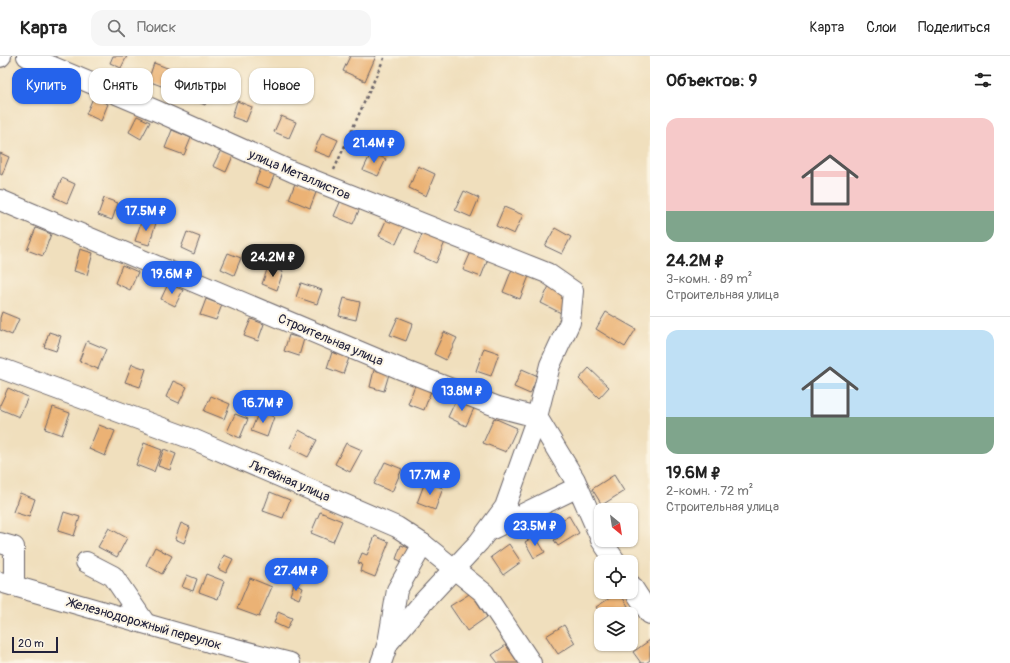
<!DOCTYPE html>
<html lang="ru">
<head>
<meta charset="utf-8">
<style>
  body { margin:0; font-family:Pangolin,sans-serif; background:#f6f6f6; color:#222; height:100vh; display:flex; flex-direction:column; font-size:15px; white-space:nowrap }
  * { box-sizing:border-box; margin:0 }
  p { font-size:13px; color:#767676 }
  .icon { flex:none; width:22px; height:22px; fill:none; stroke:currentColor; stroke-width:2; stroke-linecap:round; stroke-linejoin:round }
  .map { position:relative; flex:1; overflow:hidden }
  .details { display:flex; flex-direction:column; background:#fff; width:360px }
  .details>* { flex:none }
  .banner { position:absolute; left:12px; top:12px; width:380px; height:36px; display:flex; gap:8px }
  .needle { width:26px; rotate:150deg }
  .controls { position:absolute; left:594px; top:447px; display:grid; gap:8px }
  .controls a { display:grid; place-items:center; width:44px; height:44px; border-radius:8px; background:#fff; box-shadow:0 1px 3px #0004; font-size:20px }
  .scale { position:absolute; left:12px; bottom:10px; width:46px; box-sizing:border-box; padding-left:4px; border:2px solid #22223b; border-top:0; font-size:11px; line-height:14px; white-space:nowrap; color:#22223b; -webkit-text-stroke:3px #fcf5e5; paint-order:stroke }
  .price { position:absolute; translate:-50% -34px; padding:0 9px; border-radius:14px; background:#2563eb; color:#fff; font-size:13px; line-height:26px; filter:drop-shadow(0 1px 2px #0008) }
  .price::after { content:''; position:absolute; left:50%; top:24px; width:12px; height:9px; margin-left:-6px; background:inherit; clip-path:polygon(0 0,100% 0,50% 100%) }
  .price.current { background:#222; color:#fff }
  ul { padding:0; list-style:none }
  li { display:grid; align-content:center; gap:8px; height:212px; padding:0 16px }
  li+li { border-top:1px solid #e0e0e0 }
  li span { display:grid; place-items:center; height:124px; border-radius:12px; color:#555 }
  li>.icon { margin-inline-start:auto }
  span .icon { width:72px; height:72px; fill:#fffc; stroke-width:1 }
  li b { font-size:17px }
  h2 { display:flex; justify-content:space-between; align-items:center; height:48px; padding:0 16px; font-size:17px }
  .tag { padding:0 14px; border-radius:12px; background:#fff; box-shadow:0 1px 3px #0004; font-size:14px; line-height:36px }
  .tag.current { background:#2563eb; color:#fff }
  header { display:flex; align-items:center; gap:24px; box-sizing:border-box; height:56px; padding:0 20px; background:#fff; border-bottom:1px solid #e0e0e0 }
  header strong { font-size:19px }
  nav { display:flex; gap:22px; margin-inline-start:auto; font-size:14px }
  .search { width:280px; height:36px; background:#f6f6f6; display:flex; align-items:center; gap:10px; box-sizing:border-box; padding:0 14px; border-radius:12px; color:#767676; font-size:15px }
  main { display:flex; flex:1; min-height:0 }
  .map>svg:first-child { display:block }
  .building { fill:#ebb275 }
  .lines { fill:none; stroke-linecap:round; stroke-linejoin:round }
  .minor-casing { stroke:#6a6468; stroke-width:22 }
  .path { stroke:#6a6468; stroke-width:2.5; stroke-dasharray:3 3; stroke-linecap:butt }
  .minor { stroke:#fff; stroke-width:20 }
  .labels { text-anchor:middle; stroke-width:4; stroke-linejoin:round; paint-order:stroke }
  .street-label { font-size:13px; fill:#22223b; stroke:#fcf5e5 }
</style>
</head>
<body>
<header>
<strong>Карта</strong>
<div class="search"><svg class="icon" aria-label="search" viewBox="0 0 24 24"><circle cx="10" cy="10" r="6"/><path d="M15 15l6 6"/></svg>Поиск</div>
<nav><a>Карта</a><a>Слои</a><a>Поделиться</a></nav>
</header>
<main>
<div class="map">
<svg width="650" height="607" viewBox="0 0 650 607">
  <rect width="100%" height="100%" fill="#fcf5e5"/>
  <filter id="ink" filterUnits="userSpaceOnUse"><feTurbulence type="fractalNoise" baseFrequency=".025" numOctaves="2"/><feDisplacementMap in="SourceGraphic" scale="8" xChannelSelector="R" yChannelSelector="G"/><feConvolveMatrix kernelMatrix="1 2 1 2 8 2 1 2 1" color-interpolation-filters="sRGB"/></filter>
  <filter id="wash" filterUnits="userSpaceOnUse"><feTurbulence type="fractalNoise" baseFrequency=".012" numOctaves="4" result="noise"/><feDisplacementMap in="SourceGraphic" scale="16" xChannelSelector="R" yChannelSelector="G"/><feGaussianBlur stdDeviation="0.9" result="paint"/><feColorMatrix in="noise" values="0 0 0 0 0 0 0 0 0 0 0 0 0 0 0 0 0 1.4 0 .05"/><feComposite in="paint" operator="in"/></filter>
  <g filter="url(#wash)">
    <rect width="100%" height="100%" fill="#f0dfbd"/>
    <g id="blocks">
      <g class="building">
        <polygon points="113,0 127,0 121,12 110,7"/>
        <polygon points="350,0 376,0 365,25 343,15"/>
        <polygon points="154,7 170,13 164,31 148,25"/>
        <polygon points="23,12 38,18 29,40 14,34"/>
        <polygon points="196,23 213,30 205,49 189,42"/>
        <polygon points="93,42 108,48 101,65 86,58"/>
        <polygon points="237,45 252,51 246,66 232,61"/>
        <polygon points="137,60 150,66 141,83 129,76"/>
        <polygon points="281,60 296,66 289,82 274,76"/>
        <polygon points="172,74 191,82 184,99 165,92"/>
        <polygon points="322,77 338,84 330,101 314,95"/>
        <polygon points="221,94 233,100 226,116 213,110"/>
        <polygon points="0,97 9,101 2,119 0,118"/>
        <polygon points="371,97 386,103 378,120 363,114"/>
        <polygon points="262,110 276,115 269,132 255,127"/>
        <polygon points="418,110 435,118 426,140 409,132"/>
        <polygon points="62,122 75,128 67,147 54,141"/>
        <polygon points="296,125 317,134 310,152 289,143"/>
        <polygon points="464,135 479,142 471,161 455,154"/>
        <polygon points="104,142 118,147 112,164 98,159"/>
        <polygon points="341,144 360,152 353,168 334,160"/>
        <polygon points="504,151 523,159 514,178 496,170"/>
        <polygon points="388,160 405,168 396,188 379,180"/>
        <polygon points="142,163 156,167 149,189 135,185"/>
        <polygon points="36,172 51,178 43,200 27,194"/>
        <polygon points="555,172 571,181 562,198 545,190"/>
        <polygon points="187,176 200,181 194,198 181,192"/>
        <polygon points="423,176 445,186 436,207 414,197"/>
        <polygon points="80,193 93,197 87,219 74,215"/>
        <polygon points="471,196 488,203 481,221 463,214"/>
        <polygon points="228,197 241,202 234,219 221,213"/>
        <polygon points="122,209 138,216 130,234 115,227"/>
        <polygon points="268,211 283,216 277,234 262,228"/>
        <polygon points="512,213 529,220 520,243 503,236"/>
        <polygon points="301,227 322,234 317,248 296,241"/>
        <polygon points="168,228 183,234 175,250 161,243"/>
        <polygon points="549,230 571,240 563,258 541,247"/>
        <polygon points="344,242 360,246 356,264 339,260"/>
        <polygon points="206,243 222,249 216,264 200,259"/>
        <polygon points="2,256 19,263 12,279 0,274 0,262"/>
        <polygon points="606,256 636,273 625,291 596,273"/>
        <polygon points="398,261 413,267 406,285 390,279"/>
        <polygon points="251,263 264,268 258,285 244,280"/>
        <polygon points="49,276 61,280 56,295 44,291"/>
        <polygon points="444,276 457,282 446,304 434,298"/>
        <polygon points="289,279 304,283 299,300 284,295"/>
        <polygon points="87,285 106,293 98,313 79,305"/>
        <polygon points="484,292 499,297 491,320 476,315"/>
        <polygon points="332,296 349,302 343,318 327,312"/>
        <polygon points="132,308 146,313 140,331 125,326"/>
        <polygon points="589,312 609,331 599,342 579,323"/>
        <polygon points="522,313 538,320 530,338 514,331"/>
        <polygon points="374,314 389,318 384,335 370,331"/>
        <polygon points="173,325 187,331 179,347 166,341"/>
        <polygon points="415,329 431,335 424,354 408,348"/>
        <polygon points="8,332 28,341 19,361 0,353 0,349"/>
        <polygon points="211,340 230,348 224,363 204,355"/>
        <polygon points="457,342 475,350 466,370 448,361"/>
        <polygon points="53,351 70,357 62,379 45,373"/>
        <polygon points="259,355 274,361 267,381 251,375"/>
        <polygon points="235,358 248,363 240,382 227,376"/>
        <polygon points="494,362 517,372 506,396 483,387"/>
        <polygon points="99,369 115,375 105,400 89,393"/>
        <polygon points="299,374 317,384 308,401 290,392"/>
        <polygon points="144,387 162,394 154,416 136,409"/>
        <polygon points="346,387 362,394 350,416 335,408"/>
        <polygon points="164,393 176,398 170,414 158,410"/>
        <polygon points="385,406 402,413 392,436 374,428"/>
        <polygon points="614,419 624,435 602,449 592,433"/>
        <polygon points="425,426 443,432 435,454 417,447"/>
        <polygon points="270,436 290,444 283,462 263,455"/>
        <polygon points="20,437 35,443 29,461 13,456"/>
        <polygon points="64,456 80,461 74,480 58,475"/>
        <polygon points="320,456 342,465 333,486 311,477"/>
        <polygon points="569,460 579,477 558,490 554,484 558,482 551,470"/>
        <polygon points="181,467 190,471 184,487 175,483"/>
        <polygon points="109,472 127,482 117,501 98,491"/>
        <polygon points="375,480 389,486 375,521 360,515 362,508 358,507 362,497 367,499"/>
        <polygon points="535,480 545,496 534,502 525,486"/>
        <polygon points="509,488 521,506 503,519 491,501"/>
        <polygon points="401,489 409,492 404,506 396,503"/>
        <polygon points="155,491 172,500 162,518 146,509"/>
        <polygon points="224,499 233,503 226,517 218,513"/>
        <polygon points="312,504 326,510 321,523 307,517"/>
        <polygon points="206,518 224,525 218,543 199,536"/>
        <polygon points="187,519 197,523 193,535 182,531"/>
        <polygon points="250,522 272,531 259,561 237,553"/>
        <polygon points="294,528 303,532 299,543 290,539"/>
        <polygon points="619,536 628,550 616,558 601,558 596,551"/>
        <polygon points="471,537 487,561 467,575 450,550"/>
        <polygon points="278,556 292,562 287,573 274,567"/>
        <polygon points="564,569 575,587 558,598 546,580"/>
        <polygon points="650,584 650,604 646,607 641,607 633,596"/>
        <polygon points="506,589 518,607 498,607 492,599"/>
      </g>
    </g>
  </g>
  <g filter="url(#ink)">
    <use href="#blocks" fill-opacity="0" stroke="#6a6468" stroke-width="1"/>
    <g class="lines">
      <defs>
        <g id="minor">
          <polyline points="27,0 157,55 293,116 547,217 573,235 570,266 550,309 537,361 505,451 479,486 424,545 388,587"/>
          <polyline points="0,1 1,0"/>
          <polyline points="0,144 403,314 498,351 537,361 575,424 601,483"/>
          <polyline points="0,312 195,384 397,471 423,488 484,537 531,607"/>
          <polyline points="490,474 578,431"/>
          <polyline points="601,484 616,506"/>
          <polyline points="0,487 14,491 14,530"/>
          <polyline points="86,506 113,520 145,567"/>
          <polyline points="0,526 209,586 290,607"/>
          <polyline points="631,529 650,558"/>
          <polyline points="381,607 388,587 397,534 423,488"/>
        </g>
      </defs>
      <use href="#minor" class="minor-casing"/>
      <polyline class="path" points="334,114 385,0"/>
      <use href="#minor" class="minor"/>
    </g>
  </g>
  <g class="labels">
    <g class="street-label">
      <text transform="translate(300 118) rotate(23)" y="5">улица Металлистов</text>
      <text transform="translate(331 283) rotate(23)" y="5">Строительная улица</text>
      <text transform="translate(290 424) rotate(23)" y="5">Литейная улица</text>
      <text transform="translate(145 567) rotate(16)" y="5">Железнодорожный переулок</text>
    </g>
  </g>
</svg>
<div class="controls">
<a><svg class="needle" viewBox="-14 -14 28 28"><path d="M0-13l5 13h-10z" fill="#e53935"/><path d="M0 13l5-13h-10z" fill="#767676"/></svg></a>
<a><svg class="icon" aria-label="locate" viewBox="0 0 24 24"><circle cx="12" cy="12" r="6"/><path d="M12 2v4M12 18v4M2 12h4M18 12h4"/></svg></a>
<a><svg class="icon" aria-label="layers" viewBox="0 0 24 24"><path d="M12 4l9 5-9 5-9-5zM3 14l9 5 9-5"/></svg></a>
</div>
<div class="scale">20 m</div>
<b class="price" style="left:374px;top:108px">21.4M ₽</b>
<b class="price" style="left:146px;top:176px">17.5M ₽</b>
<b class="price current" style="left:273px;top:222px">24.2M ₽</b>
<b class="price" style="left:172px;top:239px">19.6M ₽</b>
<b class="price" style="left:462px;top:356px">13.8M ₽</b>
<b class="price" style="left:263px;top:368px">16.7M ₽</b>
<b class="price" style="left:430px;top:440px">17.7M ₽</b>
<b class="price" style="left:535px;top:491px">23.5M ₽</b>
<b class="price" style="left:296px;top:536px">27.4M ₽</b>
<div class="banner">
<a class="tag current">Купить</a>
<a class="tag">Снять</a>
<a class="tag">Фильтры</a>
<a class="tag">Новое</a>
</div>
</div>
<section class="details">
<h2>Объектов: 9<svg class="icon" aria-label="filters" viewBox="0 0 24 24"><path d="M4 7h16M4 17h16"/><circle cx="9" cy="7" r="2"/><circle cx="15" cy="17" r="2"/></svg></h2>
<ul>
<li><span style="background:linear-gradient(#f6c9c9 75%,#7fa58c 0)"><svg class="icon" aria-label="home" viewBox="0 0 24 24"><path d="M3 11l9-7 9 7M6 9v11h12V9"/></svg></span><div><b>24.2M ₽</b><p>3-комн. · 89 m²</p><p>Строительная улица</p></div></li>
<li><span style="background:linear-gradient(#bfe0f5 70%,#7fa58c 0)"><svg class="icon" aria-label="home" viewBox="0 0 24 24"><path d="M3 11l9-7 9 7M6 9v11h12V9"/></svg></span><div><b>19.6M ₽</b><p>2-комн. · 72 m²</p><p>Строительная улица</p></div></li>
</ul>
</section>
</main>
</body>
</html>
